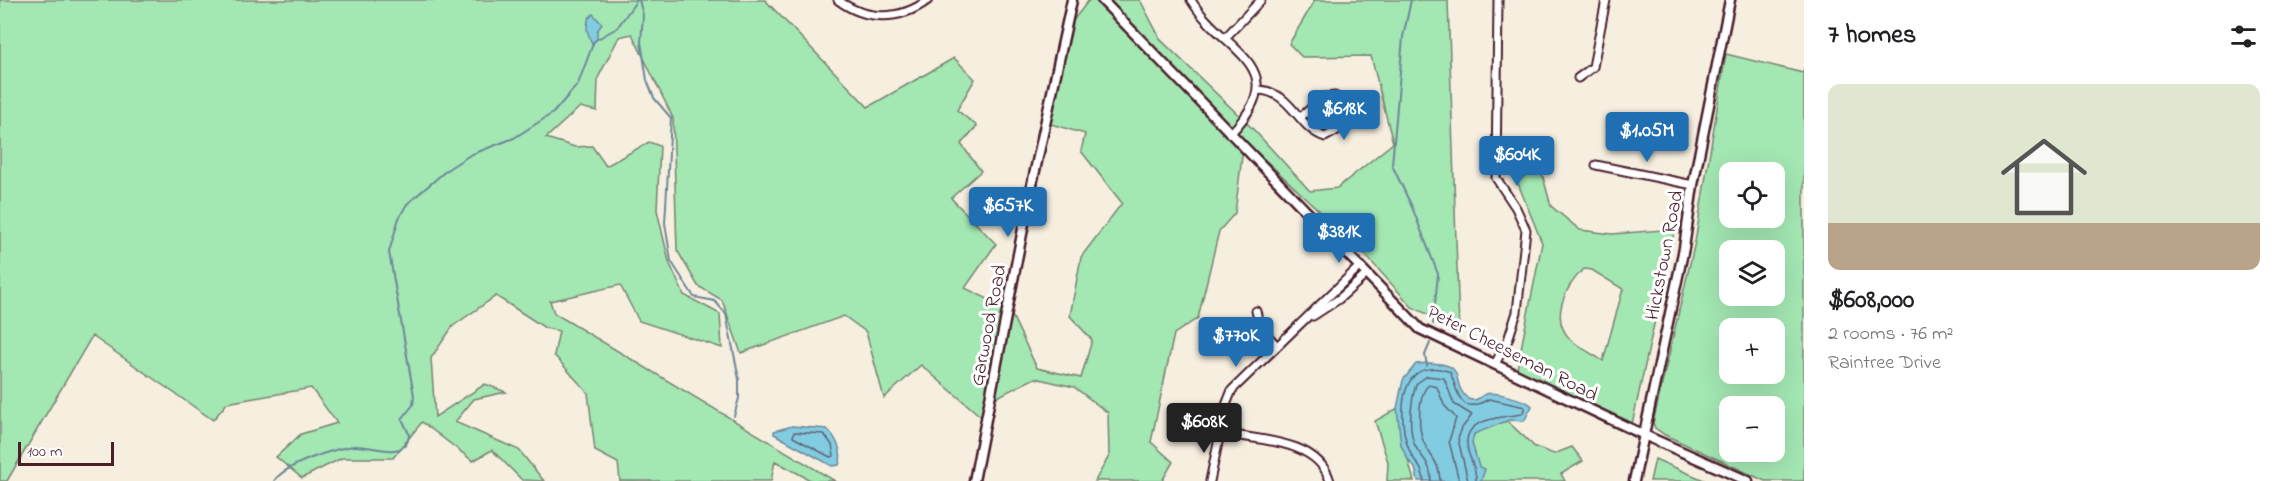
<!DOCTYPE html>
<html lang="en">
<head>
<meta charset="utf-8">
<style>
  body { margin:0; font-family:"Indie Flower",sans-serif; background:#f6f6f6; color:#202124; height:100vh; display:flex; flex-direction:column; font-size:22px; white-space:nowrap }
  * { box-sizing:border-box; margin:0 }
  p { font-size:20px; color:#757577 }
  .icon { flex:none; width:33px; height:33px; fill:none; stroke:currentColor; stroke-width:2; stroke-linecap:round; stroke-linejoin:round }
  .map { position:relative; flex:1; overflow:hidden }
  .drawer { display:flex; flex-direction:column; background:#fff; width:480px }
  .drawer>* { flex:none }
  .controls { position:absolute; left:1719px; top:162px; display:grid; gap:12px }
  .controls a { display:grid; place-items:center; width:66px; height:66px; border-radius:12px; background:#fff; box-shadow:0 6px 24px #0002; font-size:30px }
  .scale { position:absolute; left:18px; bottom:15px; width:96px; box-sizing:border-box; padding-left:6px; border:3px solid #4a1f2b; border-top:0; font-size:16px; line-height:21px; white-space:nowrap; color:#4a1f2b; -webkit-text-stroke:4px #fff; paint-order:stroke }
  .price { position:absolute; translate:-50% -51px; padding:0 14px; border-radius:6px; background:#1f6fb2; color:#fff; font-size:20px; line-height:39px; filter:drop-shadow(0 2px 3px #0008) }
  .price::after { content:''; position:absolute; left:50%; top:36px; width:18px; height:14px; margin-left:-9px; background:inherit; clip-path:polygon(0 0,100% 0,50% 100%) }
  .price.current { background:#222; color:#fff }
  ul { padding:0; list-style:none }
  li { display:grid; align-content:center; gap:12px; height:318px; padding:0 24px }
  li span { display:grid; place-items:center; height:186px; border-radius:12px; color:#555 }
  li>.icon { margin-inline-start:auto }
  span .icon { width:108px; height:108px; fill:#fffc; stroke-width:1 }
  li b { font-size:26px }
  h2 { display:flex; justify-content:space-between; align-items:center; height:72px; padding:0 24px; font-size:26px }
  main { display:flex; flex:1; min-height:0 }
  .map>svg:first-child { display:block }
  .green { fill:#a3e7b3; stroke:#76836f; stroke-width:1.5; fill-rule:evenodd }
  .water { fill:#82cce2; stroke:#6c8799; stroke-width:1.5 }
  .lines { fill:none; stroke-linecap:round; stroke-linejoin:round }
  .shore { stroke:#606474; stroke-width:1.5 }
  .stream { stroke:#6c8799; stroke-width:2 }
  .minor-casing { stroke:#4a1f2b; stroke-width:11 }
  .tertiary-casing { stroke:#4a1f2b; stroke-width:13 }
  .minor { stroke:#fff; stroke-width:7 }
  .tertiary { stroke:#fff; stroke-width:8 }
  .labels { text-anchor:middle; stroke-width:6; stroke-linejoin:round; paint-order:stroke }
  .street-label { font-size:20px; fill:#4a1f2b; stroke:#fff }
</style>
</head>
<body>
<main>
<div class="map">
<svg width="1804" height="481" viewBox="0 0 1804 481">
  <rect width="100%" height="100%" fill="#f6efe0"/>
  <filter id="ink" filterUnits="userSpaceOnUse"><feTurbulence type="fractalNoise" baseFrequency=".0167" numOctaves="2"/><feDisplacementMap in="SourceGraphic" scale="12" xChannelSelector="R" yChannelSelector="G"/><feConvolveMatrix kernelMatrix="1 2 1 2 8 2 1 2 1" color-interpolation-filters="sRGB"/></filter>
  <g filter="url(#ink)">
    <g class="green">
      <polygon points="0,0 765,0 868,107 954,58 975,79 957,110 977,126 961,144 981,171 951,198 996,244 965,288 1009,309 1037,368 1081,378 1092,340 1070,316 1081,257 1122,203 1081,151 1085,134 1044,122 1064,32 1089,0 1140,0 1161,40 1254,130 1310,191 1337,188 1393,143 1371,56 1302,57 1289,44 1315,0 1448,0 1459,329 1412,307 1361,250 1244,140 1235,213 1219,231 1198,318 1174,334 1151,442 1173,462 1162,481 1095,481 1109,456 1108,413 1074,387 1035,378 991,400 986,421 921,365 884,398 866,332 844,316 741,353 722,300 698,286 677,250 673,118 632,34 619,37 598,78 597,111 580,107 546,138 575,147 592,146 606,166 649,142 660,146 657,210 669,262 684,295 720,314 722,348 639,321 620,285 550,301 554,313 835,481 812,481 775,461 771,481 620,481 618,463 595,451 588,393 554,355 559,331 545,328 496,296 453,326 431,358 435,417 485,384 506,392 474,399 455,422 519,450 544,481 522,480 492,450 473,461 422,422 393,458 342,458 302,478 276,457 301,434 337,423 311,388 227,403 213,420 92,336 7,481 0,481"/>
      <path d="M1726,54L1803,73L1804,68V481H1765L1665,435L1655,428L1653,423L1695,242ZM1730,172H1774V218H1730ZM1730,250H1774V296H1730ZM1730,328H1774V374H1730ZM1730,406H1774V452H1730Z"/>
      <path d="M1540,166L1551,206L1580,230L1612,234L1675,229L1631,429L1516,374L1542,243L1517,181ZM1584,269L1592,270L1623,289L1603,361C1593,354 1580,348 1571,340C1549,319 1565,286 1584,269Z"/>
      <polygon points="1403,405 1402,439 1414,481 1387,481 1388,462 1375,421"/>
      <polygon points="1507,421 1535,447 1554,454 1572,447 1583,461 1561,474 1565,481 1476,481 1469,444 1476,431"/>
      <polygon points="1655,459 1706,481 1650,481"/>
    </g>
    <g class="water">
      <polygon points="593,14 602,24 597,31 597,39 592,44 587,30 588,19"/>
      <path d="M1429,363C1470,364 1448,381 1468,399C1478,402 1478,397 1486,394C1494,391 1527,400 1532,406L1524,421L1509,420L1474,434L1472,443L1479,467L1485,469L1481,481H1418L1415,468L1408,460L1401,445L1397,408L1403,380L1416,364Z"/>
      <path d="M792,426L827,429C836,437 844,453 839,465L832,466L774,434V431Z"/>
    </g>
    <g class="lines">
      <g class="shore">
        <polygon points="794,432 824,434 832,445 834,456 830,457 793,437"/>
        <path d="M1424,481C1423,467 1415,463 1410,452C1401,432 1398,391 1415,375C1423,367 1439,367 1450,372C1460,396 1459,416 1489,399L1525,407L1522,414C1498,418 1457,418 1469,454C1472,463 1477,472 1476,481"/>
        <path d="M1431,481C1431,467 1426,461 1418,451C1406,434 1411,402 1416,384L1427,376L1444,378L1454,404L1472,415L1462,428L1458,439L1468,481"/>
        <path d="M1440,481C1440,464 1431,457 1424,443C1418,430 1417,394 1429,385L1437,387L1444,405L1456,418L1449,441L1459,481"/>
      </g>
      <g class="stream">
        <polyline points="639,0 643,15 641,42 647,80 654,98 671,118 665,223 671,261 694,297 715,301 726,314 739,379 739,398 734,416"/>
        <polyline points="1411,0 1403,37 1392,165 1412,207 1438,274 1433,324"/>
        <polyline points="1427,366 1425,355 1430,343"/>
        <path d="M274,481C286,464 333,449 354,446C369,444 408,463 409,434L402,419L413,405L414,396L389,252L399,218L407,204L448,169L470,155L514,138L553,113L578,84L594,41L617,28L637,0"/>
      </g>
      <defs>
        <g id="minor">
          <path d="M838,0C866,21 900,21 928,0"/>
          <path d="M1191,0C1223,53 1297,66 1230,134"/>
          <polyline points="1225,38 1261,0"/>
          <polyline points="1578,78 1593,67 1606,0"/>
          <path d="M1258,90C1292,91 1297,128 1325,137L1336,131L1340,101L1335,96L1323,97L1301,117"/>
          <polyline points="1596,165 1693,185"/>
          <polyline points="1256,311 1260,327 1277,346"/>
          <polyline points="1313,316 1339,299 1367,274"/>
          <polyline points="1495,364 1508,340 1517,312 1526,230 1516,208 1496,178 1498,0"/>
          <path d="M1221,433C1256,440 1318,439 1330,481"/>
          <polyline points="1210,481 1226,405 1232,390 1360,266"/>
        </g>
        <g id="tertiary">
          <polyline points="1102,0 1420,329 1644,435 1748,481"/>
          <polyline points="974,481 1028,203 1072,0"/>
          <polyline points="1634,481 1684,248 1693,185 1730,0"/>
        </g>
      </defs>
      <use href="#minor" class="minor-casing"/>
      <use href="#tertiary" class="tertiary-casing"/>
      <use href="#minor" class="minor"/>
      <use href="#tertiary" class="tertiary"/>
    </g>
  </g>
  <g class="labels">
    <g class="street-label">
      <text transform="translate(1663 255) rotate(-79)" y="7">Hickstown Road</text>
      <text transform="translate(987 325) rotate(-79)" y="7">Garwood Road</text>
      <text transform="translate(1513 352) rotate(27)" y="7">Peter Cheeseman Road</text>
    </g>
  </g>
</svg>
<div class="controls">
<a><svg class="icon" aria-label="locate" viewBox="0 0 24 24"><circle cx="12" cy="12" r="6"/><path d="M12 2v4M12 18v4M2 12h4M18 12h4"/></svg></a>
<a><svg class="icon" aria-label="layers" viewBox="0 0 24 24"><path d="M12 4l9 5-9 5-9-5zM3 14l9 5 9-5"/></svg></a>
<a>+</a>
<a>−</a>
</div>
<div class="scale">100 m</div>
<b class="price" style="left:1344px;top:141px">$618K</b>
<b class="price" style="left:1647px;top:163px">$1.05M</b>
<b class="price" style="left:1517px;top:187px">$604K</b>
<b class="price" style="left:1008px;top:238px">$657K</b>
<b class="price" style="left:1339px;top:264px">$381K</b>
<b class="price" style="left:1236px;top:368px">$770K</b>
<b class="price current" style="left:1204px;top:454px">$608K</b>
</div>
<section class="drawer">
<h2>7 homes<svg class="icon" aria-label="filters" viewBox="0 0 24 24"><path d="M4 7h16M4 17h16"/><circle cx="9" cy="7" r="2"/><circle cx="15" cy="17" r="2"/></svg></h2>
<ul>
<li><span style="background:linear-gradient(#dfe7d0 75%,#b9a48a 0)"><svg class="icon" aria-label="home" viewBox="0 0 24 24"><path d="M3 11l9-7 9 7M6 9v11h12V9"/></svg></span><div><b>$608,000</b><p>2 rooms · 76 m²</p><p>Raintree Drive</p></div></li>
</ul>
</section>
</main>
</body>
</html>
